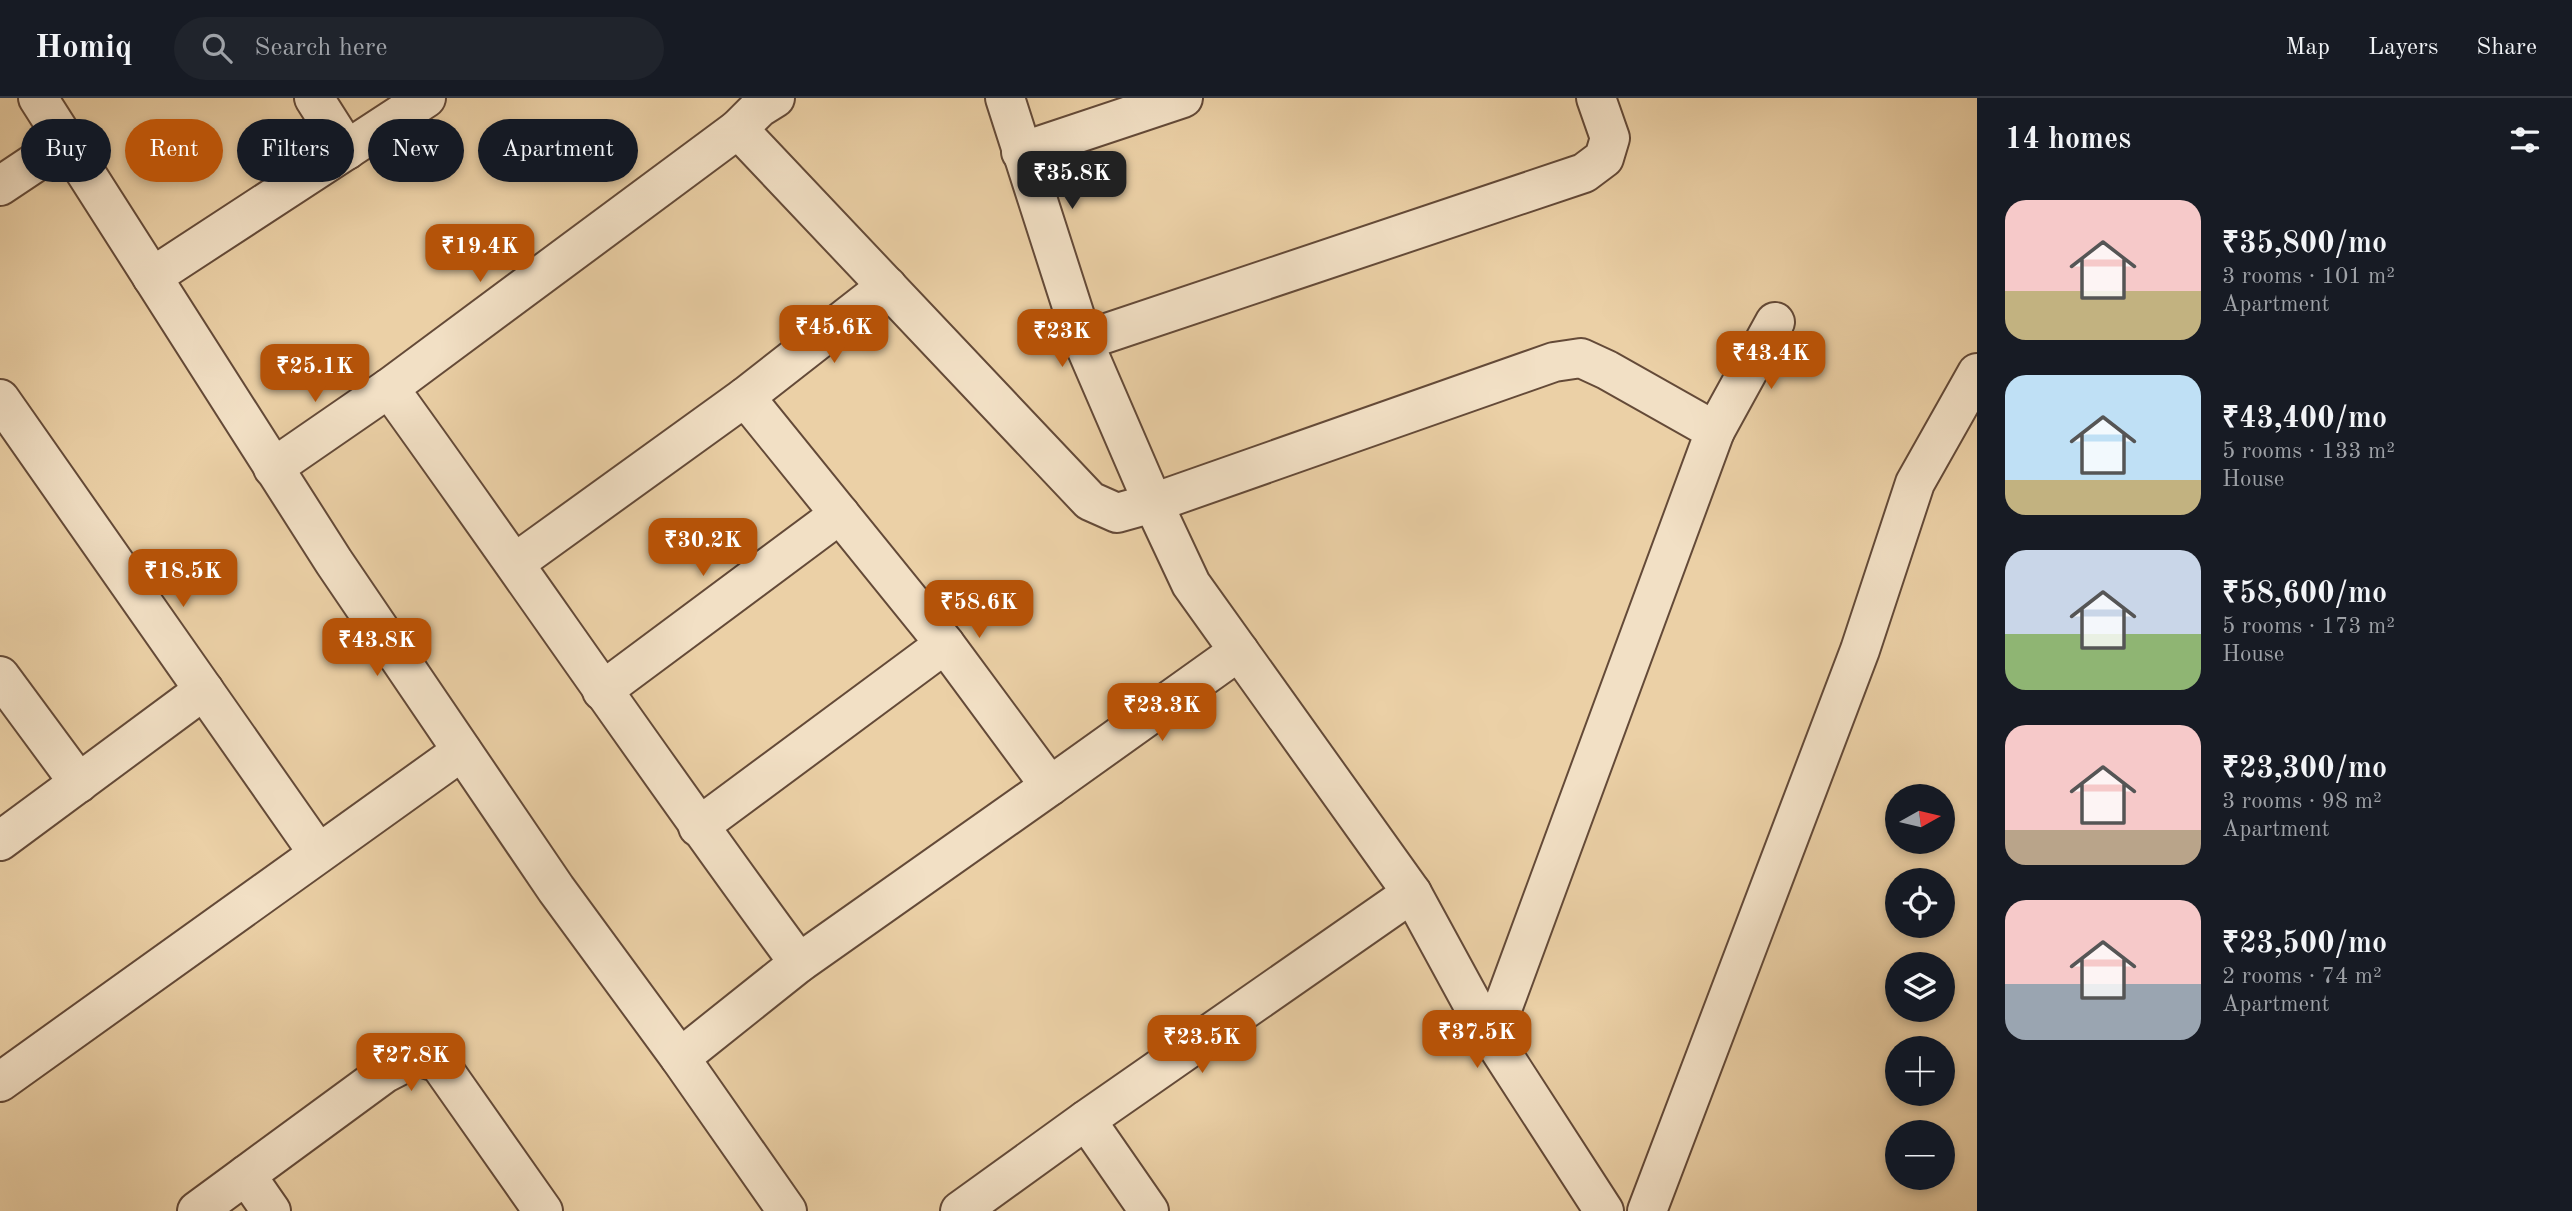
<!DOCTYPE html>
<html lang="en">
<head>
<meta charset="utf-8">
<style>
  body { margin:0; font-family:"Old Standard TT",serif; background:#20242c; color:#f1f3f6; height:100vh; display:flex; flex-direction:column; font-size:26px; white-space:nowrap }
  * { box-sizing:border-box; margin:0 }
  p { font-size:23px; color:#9ea1a6 }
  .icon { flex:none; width:38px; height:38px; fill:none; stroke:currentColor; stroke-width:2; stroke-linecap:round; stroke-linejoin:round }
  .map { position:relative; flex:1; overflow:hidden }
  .sheet { display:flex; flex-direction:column; background:#171b24; width:595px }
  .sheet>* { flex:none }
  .hud { position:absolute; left:21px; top:21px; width:665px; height:63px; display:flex; gap:14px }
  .needle { width:46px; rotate:82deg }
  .controls { position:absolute; left:1885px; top:686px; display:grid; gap:14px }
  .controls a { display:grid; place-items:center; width:70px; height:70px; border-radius:50%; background:#171b24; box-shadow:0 4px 10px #0003; font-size:35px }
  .price { position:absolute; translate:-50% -60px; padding:0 16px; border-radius:14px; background:#b45309; color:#fff; font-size:23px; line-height:46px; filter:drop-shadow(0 2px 4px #0008) }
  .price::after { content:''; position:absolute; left:50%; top:42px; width:21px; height:16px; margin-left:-10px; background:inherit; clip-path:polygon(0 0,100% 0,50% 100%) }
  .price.selected { background:#222; color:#fff }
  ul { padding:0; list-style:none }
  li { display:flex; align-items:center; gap:21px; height:175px; padding:0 28px }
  li span { display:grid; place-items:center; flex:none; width:196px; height:140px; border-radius:21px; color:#555 }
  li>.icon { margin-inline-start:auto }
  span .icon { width:84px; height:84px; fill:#fffc; stroke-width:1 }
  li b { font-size:30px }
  h2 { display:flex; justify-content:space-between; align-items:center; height:84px; padding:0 28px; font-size:30px }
  .pill { padding:0 24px; border-radius:32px; background:#171b24; box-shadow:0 4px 10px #0003; font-size:24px; line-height:63px }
  .pill.selected { background:#b45309; color:#fff }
  header { display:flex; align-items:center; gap:42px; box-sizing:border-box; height:98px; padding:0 35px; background:#171b24; border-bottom:2px solid #363941 }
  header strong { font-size:33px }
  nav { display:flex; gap:38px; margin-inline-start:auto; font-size:24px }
  .search { width:490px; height:63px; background:#20242c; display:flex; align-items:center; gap:18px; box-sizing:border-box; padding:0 24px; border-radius:38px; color:#9ea1a6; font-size:26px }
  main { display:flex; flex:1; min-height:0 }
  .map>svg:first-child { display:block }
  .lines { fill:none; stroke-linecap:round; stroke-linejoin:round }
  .minor-casing { stroke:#644a38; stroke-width:42 }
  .minor { stroke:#f2e0c5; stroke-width:38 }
</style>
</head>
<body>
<header>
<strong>Homiq</strong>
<div class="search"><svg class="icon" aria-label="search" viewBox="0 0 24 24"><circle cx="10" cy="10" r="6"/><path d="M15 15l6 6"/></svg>Search here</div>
<nav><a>Map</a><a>Layers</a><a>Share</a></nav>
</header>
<main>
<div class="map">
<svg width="1977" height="1113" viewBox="0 0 1977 1113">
  <rect width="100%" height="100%" fill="#ebd0a6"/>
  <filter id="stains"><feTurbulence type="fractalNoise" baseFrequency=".00286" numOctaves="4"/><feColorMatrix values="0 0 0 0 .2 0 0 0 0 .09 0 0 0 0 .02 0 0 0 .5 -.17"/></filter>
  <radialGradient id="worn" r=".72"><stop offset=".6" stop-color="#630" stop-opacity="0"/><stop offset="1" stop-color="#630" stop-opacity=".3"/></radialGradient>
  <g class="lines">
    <defs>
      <g id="minor">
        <polyline points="38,0 334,464 556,791 680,960 787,1113"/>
        <polyline points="314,0 347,52"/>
        <polyline points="1005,0 1083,243"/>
        <polyline points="1596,0 1610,40 1604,60 1584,75 1083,243 1153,405 1191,486 1412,795 1485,929 1604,1113"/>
        <polyline points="738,31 759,10 775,0"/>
        <polyline points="1021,54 1183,0"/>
        <polyline points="0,88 66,44"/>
        <polyline points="152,179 426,0"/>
        <polyline points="745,299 887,188"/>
        <polyline points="0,301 318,755"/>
        <polyline points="1715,333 1775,224"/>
        <polyline points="273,370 389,290"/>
        <polyline points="515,465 745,299 945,546 1050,688 799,865 680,960"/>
        <polyline points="0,578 79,685"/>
        <polyline points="602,593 840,416"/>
        <polyline points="1050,688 1239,553"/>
        <polyline points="698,729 945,546"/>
        <polyline points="0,743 204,592"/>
        <path d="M799,865C659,676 527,481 389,290L738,31L1090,403L1117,415L1153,405L1554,264L1581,260L1607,272L1715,333L1504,906L1485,929"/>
        <polyline points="0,984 462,653"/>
        <polyline points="1086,1022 1149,1113"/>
        <polyline points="246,1077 385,975 418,958 439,965 543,1113"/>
        <polyline points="197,1113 246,1077 271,1113"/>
        <polyline points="960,1113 1086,1022 1412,795"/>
        <polyline points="1647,1113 1860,552 1915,385 1977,275"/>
      </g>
    </defs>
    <use href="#minor" class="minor-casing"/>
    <use href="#minor" class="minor"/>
  </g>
  <rect width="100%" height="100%" filter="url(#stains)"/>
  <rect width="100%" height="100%" fill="url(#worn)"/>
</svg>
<div class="controls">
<a><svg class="needle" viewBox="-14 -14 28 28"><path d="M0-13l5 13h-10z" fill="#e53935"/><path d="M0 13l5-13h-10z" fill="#9ea1a6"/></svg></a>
<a><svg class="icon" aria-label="locate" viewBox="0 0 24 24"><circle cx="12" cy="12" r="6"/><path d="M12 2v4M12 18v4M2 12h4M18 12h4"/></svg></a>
<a><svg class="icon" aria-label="layers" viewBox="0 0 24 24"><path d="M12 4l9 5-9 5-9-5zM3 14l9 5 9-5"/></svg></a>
<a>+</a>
<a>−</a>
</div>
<b class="price selected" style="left:1072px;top:113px">₹35.8K</b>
<b class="price" style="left:480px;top:186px">₹19.4K</b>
<b class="price" style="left:834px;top:267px">₹45.6K</b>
<b class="price" style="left:1062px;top:271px">₹23K</b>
<b class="price" style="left:1771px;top:293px">₹43.4K</b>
<b class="price" style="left:315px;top:306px">₹25.1K</b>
<b class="price" style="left:703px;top:480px">₹30.2K</b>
<b class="price" style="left:183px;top:511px">₹18.5K</b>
<b class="price" style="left:979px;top:542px">₹58.6K</b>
<b class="price" style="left:377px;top:580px">₹43.8K</b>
<b class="price" style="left:1162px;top:645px">₹23.3K</b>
<b class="price" style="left:1477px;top:972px">₹37.5K</b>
<b class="price" style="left:1202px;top:977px">₹23.5K</b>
<b class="price" style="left:411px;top:995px">₹27.8K</b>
<div class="hud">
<a class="pill">Buy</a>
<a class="pill selected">Rent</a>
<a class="pill">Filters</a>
<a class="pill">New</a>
<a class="pill">Apartment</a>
</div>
</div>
<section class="sheet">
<h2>14 homes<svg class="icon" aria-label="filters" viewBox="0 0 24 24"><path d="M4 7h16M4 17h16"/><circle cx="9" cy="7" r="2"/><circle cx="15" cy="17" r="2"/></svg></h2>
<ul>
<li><span style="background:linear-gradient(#f6c9c9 65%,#c2b280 0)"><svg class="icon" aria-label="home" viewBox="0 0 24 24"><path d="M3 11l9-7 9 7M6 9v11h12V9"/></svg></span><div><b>₹35,800/mo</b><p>3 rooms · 101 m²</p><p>Apartment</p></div></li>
<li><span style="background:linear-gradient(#bfe0f5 75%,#c2b280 0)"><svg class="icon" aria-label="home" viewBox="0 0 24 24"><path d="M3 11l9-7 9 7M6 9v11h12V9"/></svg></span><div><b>₹43,400/mo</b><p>5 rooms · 133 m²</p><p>House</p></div></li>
<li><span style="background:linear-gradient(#c9d6e8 60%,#8fb573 0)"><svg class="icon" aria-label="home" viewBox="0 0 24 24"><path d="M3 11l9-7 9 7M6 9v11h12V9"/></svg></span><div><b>₹58,600/mo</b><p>5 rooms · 173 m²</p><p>House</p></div></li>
<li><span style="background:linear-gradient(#f6c9c9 75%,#b9a48a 0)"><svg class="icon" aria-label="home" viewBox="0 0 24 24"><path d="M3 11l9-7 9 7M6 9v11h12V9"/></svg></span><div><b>₹23,300/mo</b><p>3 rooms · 98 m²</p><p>Apartment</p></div></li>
<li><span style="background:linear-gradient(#f6c9c9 60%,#9aa5b1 0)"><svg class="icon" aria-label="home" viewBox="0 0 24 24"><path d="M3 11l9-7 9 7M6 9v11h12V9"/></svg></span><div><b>₹23,500/mo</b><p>2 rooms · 74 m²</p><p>Apartment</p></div></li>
</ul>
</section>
</main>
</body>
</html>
